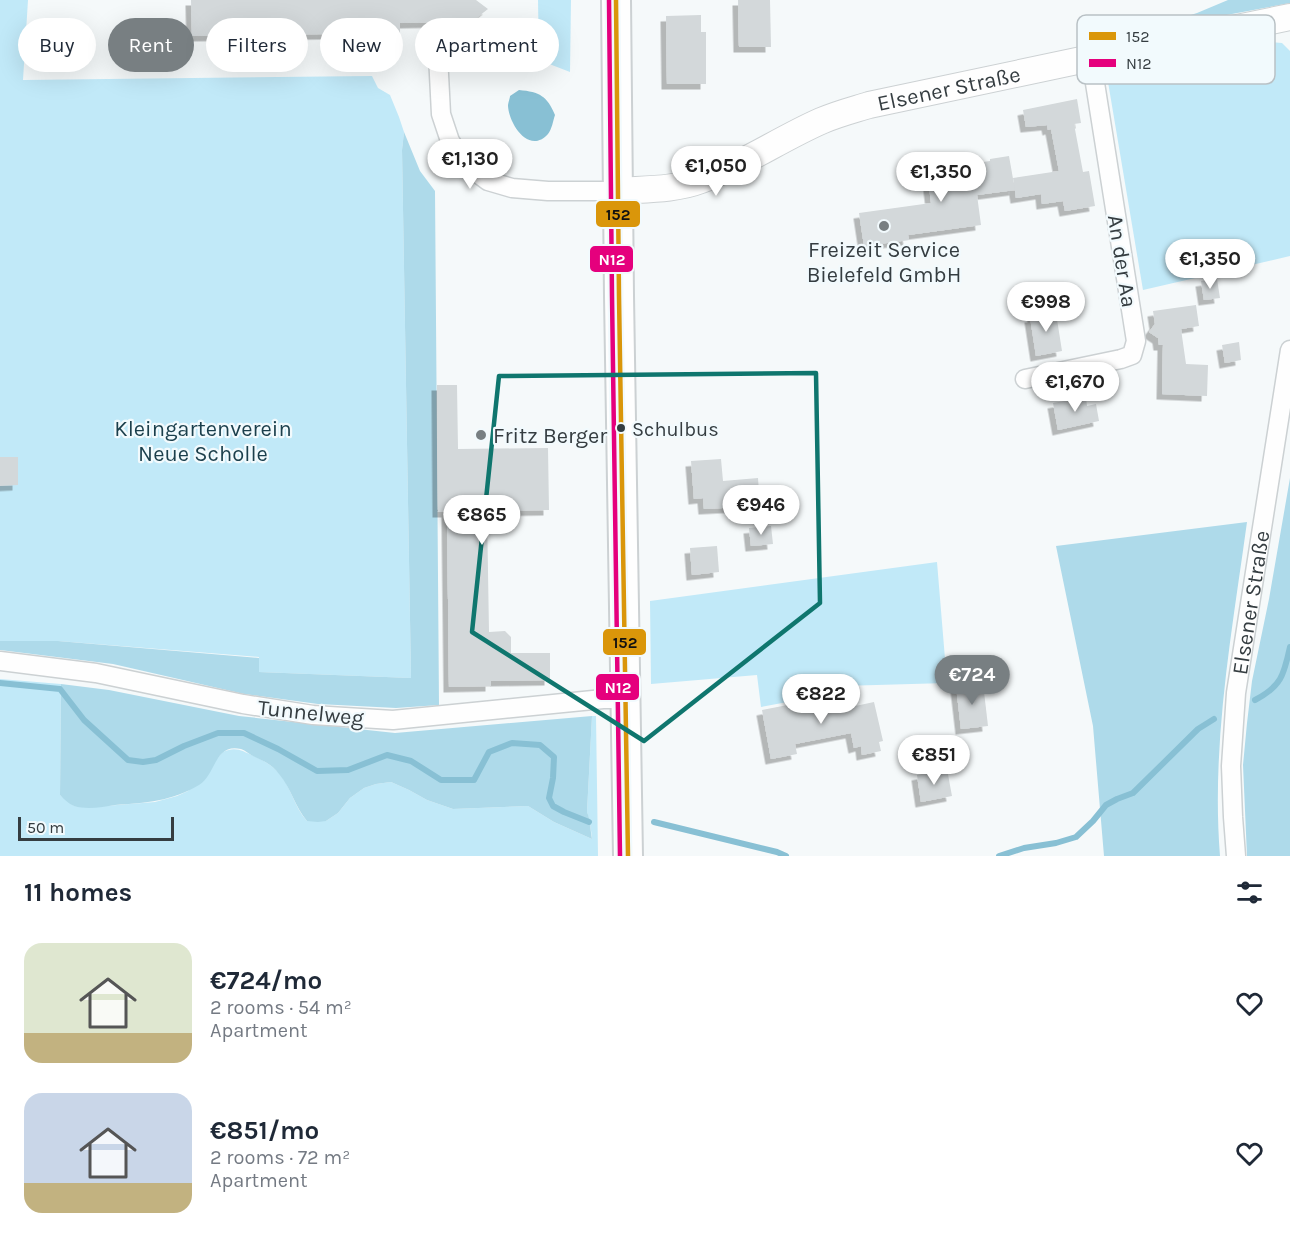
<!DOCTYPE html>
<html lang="en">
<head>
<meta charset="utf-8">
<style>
  body { margin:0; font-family:Karla,sans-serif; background:#f2f2f3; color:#1f2937; height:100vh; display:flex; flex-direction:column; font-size:22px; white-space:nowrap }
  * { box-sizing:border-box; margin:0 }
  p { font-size:20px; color:#747a83 }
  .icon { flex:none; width:33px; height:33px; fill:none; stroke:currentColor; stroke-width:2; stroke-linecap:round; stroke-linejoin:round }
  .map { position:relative; height:856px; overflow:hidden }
  .details { display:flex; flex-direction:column; background:#fff; flex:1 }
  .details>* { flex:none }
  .guide { position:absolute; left:18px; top:18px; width:600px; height:54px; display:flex; gap:12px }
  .scale { position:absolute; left:18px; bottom:15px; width:156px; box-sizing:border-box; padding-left:6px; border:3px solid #353d41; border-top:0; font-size:16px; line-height:21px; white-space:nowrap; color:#353d41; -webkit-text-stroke:4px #f2fafd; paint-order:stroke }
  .price { position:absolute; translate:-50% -51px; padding:0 14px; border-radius:21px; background:#fff; color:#222; font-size:20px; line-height:39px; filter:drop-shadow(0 2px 3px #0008) }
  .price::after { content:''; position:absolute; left:50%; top:36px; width:18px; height:14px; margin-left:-9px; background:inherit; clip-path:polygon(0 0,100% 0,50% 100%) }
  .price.current { background:#787f82; color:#fff }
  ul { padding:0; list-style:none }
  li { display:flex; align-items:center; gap:18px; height:150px; padding:0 24px }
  li span { display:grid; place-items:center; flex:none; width:168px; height:120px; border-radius:18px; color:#555 }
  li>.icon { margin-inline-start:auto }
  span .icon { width:72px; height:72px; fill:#fffc; stroke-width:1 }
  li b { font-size:26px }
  h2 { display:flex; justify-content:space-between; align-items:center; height:72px; padding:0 24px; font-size:26px }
  .chip { padding:0 21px; border-radius:27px; background:#fff; box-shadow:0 6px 24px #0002; font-size:21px; line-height:54px }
  .chip.current { background:#787f82; color:#fff }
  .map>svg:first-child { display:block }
  .green { fill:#c1e9f8 }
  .forest { fill:#aedaea }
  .water { fill:#88c0d4 }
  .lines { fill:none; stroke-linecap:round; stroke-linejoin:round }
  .stream { stroke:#88c0d4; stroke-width:6 }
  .building { fill:#d3d8da; filter:url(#shadow) }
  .minor-casing { stroke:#ccd1d3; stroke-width:21 }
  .secondary-casing { stroke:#ccd1d3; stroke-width:28 }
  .primary-casing { stroke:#ccd1d3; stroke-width:32 }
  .minor { stroke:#fefefe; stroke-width:18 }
  .secondary { stroke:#fefefe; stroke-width:26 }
  .primary { stroke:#fefefe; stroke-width:28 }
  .bus-1-casing { stroke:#f2fafd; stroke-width:9 }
  .bus-2-casing { stroke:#f2fafd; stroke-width:9 }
  .bus-1 { stroke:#da960a; stroke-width:4.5 }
  .bus-2 { stroke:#e5007d; stroke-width:4.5 }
  .marked { fill:none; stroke:#0f766e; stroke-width:4.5; stroke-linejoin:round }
  .poi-dot { fill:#787f82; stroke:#f2fafd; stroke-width:2 }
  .bus-dot { fill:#353d41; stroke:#f2fafd; stroke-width:2 }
  .labels { text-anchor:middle; stroke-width:4.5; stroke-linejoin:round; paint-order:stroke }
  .bus-label { font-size:20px; fill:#353d41; stroke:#f2fafd; text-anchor:start }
  .street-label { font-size:22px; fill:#353d41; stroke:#f2fafd }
  .poi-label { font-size:22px; fill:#353d41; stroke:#f2fafd }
  .park-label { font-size:22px; fill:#1b3f4c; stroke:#f2fafd }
  .key { fill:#f2fafd; stroke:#b9c1c5; stroke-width:1.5 }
  .key-label { font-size:16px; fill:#353d41 }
  .line-badge { stroke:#f2fafd; stroke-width:2 }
  .badge-label { font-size:16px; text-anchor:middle; font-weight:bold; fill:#fff }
  .pale-badge-label { font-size:16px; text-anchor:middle; font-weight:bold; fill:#111 }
</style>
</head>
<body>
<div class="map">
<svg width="1290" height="856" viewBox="0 0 1290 856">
  <defs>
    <filter id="shadow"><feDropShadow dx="-5.5" dy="5.5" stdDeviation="0" flood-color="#0004"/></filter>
  </defs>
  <rect width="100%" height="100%" fill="#f5f9fa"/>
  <g class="green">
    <polygon points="0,0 28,0 23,80 372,76 378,88 390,95 399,117 404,132 402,150 411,678 259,672 259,657 58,641 0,641"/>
    <polygon points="538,0 571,0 570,72 539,60"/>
    <polygon points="1270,42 1282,43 1290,51 1290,256 1143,290 1107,76"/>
    <polygon points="937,562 947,683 841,686 841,692 761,707 757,675 651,684 650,601"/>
    <path d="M0,679L61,684L60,795L74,806L92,807L155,802L177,796L188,791L223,752C236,746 242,751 254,756C263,760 271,765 278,772C291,786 294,807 307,821H326L338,813L350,798L364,788L376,784L391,782L409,790L427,800L453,809L528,806L554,822L592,839C591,830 590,820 587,812L592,716H596L598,856H0Z"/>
  </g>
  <g class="forest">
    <polygon points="1228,0 1290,0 1290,3 1141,31 1197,13"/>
    <polygon points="404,132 420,171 435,191 439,705 396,708 318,704 244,694 113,664 0,650 0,641 58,641 259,658 259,672 411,678 402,150"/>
    <polygon points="1290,478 1290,856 1247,856 1243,765 1247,723 1252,681 1269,599"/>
    <path d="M1247,522C1232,632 1211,744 1220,856H1104L1093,726L1056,546Z"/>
    <path d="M61,684L109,690L239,716L395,733L592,716L587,812C591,821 590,830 592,839L554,822L528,806L453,809L427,800L409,790L391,782L376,784L364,788L350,798L338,813L326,821L318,822L307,821C295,807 291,788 279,774C273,765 262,760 253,756C249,754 245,750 241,749C214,743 216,775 199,785C173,801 145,803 115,805C103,807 87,810 74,806C69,804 64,799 60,795Z"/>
  </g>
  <path class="water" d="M519,90C540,92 547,96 555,115C553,121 552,129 548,134C529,155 509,124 508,106C508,103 510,98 510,96Z"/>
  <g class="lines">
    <g class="stream">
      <polyline points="0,683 60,689 84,720 128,760 143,762 156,760 184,746 218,733 244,733 278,749 317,771 348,770 387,755 411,761 441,780 474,780 489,752 512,743 540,745 554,757 553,778 549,798 553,806 564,812 589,822"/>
      <path d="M1255,700C1282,686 1284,674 1290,647"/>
      <polyline points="654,822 777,852 786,856"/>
      <polyline points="999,856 1024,848 1056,843 1076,837 1093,821 1106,805 1117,799 1133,793 1198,729 1214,719"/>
    </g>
  </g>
  <g class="building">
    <polygon points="191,0 476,0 488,9 475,19 453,27 453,22 400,23 400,33 192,36"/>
    <polygon points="738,0 770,0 771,47 739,47"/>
    <polygon points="701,15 701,32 706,32 706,84 667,84 666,16"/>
    <polygon points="1077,99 1081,123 1074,124 1083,172 1089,171 1095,206 1065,211 1063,201 1042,204 1041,194 1016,198 1013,178 1059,171 1051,129 1048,130 1047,125 1026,127 1023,110"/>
    <polygon points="1009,156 1015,190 977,195 981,225 908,235 909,240 864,246 859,213 931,203 927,170 990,161 990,159"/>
    <polygon points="1217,279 1220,298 1204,300 1201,281"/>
    <polygon points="1196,305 1199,326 1181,329 1186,364 1208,365 1207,396 1162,394 1163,345 1159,345 1158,338 1149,332 1155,324 1153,311"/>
    <polygon points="1052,310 1053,314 1056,313 1062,351 1036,356 1030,317 1033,317 1032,314"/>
    <polygon points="1239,342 1241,360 1225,363 1222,345"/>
    <polygon points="437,385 457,385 458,449 548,448 549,510 487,511 489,632 505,631 511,637 511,653 550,653 550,680 491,681 491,686 449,687 447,512 438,512"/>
    <polygon points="1086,397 1087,406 1096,404 1099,421 1058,430 1053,403"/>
    <polygon points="0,457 18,457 18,485 0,486"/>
    <polygon points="721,459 723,481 758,478 760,506 704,509 703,498 694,499 691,461"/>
    <polygon points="771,526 773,544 751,546 749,528"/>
    <polygon points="717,546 719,572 692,575 690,548"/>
    <polygon points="983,683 988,726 961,729 956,686"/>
    <polygon points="844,694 846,708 874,702 883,741 879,742 881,751 862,755 861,746 854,748 851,733 795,744 797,754 771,759 762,710"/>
    <polygon points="947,769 952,796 921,802 917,775"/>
  </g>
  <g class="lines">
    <defs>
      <g id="minor">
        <polyline points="438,55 441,114 450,141 465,164 488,181 512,188 548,191 618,191"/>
        <polyline points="1025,379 1121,359 1132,355 1136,341 1091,58"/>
        <polyline points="0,661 96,673 243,704 313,715 393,720 603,699 626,699"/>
        <path id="s1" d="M1236,856L1233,817L1231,766L1236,693L1290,350"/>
      </g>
      <g id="secondary">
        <path id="s2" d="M618,191C645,189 675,190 701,180C743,165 780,139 821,121C837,114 853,110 869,105L1091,58L1290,17"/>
      </g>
      <polyline id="primary" points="616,0 619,296 628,856"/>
    </defs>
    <use href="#minor" class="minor-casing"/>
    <use href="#secondary" class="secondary-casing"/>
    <use href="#primary" class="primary-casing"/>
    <use href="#minor" class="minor"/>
    <use href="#secondary" class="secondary"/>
    <use href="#primary" class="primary"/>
    <defs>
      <polyline id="bus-1" points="616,0 619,296 628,856"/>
      <polyline id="bus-2" points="609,0 612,296 620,856"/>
    </defs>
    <use href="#bus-1" class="bus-1-casing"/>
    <use href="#bus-2" class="bus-2-casing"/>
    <use href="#bus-1" class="bus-1"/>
    <use href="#bus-2" class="bus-2"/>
  </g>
  <path class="marked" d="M816,373L820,603L644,741L472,632L499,376Z"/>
  <g class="poi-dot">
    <circle cx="884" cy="226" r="6"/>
    <circle cx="481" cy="435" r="6"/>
  </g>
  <circle class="bus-dot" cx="621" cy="428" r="5"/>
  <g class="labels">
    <g class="bus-label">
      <text x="632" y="436">Schulbus</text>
    </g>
    <g class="street-label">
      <text dy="8" stroke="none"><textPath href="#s2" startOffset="350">Elsener Straße</textPath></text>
      <text transform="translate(1123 261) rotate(81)" y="8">An der Aa</text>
      <text dy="8" stroke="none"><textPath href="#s1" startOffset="255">Elsener Straße</textPath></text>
      <text transform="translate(311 712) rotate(6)" y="8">Tunnelweg</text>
    </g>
    <g class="poi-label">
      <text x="884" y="257">Freizeit Service<tspan x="884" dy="25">Bielefeld GmbH</tspan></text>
      <text x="493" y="443" text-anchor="start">Fritz Berger</text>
    </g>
    <g class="park-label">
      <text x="203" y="436">Kleingartenverein<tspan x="203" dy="25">Neue Scholle</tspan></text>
    </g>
  </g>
  <rect x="1077" y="15" width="198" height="69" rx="9" class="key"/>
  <rect x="1089" y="32" width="27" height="8" fill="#da960a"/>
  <rect x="1089" y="59" width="27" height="8" fill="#e5007d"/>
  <g class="key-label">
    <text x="1126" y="42">152</text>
    <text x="1126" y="69">N12</text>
  </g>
  <g class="line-badge">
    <rect x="595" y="200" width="46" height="28" rx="6" fill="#da960a"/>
    <rect x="589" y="245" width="45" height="28" rx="6" fill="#e5007d"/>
    <rect x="602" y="628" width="45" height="28" rx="6" fill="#da960a"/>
    <rect x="595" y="673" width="45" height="28" rx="6" fill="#e5007d"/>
  </g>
  <g class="badge-label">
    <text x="612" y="265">N12</text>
    <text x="618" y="693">N12</text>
  </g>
  <g class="pale-badge-label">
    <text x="618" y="220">152</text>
    <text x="625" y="648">152</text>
  </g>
</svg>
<div class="scale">50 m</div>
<b class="price" style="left:470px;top:190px">€1,130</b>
<b class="price" style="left:716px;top:197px">€1,050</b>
<b class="price" style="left:941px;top:203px">€1,350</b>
<b class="price" style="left:1210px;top:290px">€1,350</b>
<b class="price" style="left:1046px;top:333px">€998</b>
<b class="price" style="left:1075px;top:413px">€1,670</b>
<b class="price" style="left:761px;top:536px">€946</b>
<b class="price" style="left:482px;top:546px">€865</b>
<b class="price current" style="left:972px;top:706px">€724</b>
<b class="price" style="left:821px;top:725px">€822</b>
<b class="price" style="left:934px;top:786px">€851</b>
<div class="guide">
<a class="chip">Buy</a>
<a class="chip current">Rent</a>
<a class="chip">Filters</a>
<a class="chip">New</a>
<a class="chip">Apartment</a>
</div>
</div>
<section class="details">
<h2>11 homes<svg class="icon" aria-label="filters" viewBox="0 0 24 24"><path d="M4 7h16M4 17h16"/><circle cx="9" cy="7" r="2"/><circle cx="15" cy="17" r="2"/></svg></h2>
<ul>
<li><span style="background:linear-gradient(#dfe7d0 75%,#c2b280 0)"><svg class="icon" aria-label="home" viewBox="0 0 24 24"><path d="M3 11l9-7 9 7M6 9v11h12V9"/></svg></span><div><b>€724/mo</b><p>2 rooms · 54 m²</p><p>Apartment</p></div><svg class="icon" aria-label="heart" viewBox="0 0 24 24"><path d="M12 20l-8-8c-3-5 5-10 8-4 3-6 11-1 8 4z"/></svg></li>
<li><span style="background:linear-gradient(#c9d6e8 75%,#c2b280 0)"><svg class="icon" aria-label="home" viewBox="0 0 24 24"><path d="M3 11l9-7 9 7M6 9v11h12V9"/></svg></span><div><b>€851/mo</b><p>2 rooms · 72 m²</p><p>Apartment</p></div><svg class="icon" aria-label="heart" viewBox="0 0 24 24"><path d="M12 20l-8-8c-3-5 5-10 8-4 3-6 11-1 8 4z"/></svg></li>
</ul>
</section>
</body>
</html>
